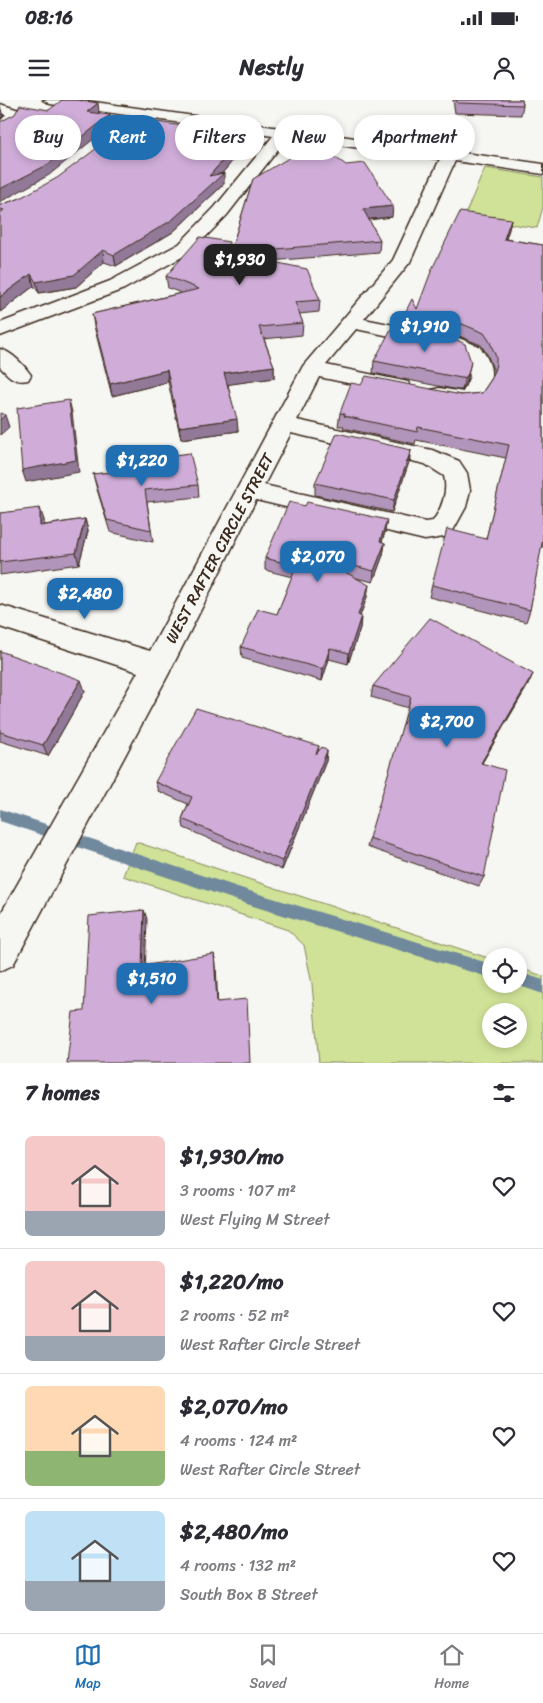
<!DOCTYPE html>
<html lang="en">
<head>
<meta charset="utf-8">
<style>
  body { margin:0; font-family:Sriracha,sans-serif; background:#f7f7f7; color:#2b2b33; height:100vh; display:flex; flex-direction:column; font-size:19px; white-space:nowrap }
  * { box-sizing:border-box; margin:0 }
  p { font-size:16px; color:#7c7c81 }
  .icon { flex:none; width:28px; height:28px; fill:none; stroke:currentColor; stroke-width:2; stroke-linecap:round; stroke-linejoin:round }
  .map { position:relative; height:963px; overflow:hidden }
  .drawer { display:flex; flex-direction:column; background:#fff; flex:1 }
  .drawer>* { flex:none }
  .top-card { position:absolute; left:15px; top:15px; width:514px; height:45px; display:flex; gap:10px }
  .tools { position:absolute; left:482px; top:848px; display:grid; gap:10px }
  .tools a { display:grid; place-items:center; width:45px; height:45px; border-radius:50%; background:#fff; box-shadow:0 2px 8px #0003; font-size:25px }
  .price { position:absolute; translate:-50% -42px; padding:0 11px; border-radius:10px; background:#1f6fb2; color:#fff; font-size:16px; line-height:32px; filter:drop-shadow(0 1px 2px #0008) }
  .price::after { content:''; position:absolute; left:50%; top:30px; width:15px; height:11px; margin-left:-8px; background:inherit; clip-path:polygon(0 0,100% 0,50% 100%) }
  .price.active { background:#222; color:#fff }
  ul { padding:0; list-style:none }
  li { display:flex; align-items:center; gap:15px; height:125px; padding:0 25px }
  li+li { border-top:1px solid #e1e1e2 }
  li span { display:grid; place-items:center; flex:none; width:140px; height:100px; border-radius:8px; color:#555 }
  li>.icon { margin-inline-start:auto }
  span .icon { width:60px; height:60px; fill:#fffc; stroke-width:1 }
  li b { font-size:21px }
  h2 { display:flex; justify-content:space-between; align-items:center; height:60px; padding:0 25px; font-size:21px }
  .tag { padding:0 18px; border-radius:22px; background:#fff; box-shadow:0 2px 8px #0003; font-size:18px; line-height:45px }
  .tag.active { background:#1f6fb2; color:#fff }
  .status { display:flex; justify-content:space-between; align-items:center; height:35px; padding:0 25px; background:#fff; direction:ltr }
  .status svg { height:14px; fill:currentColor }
  header { display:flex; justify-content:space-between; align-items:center; height:65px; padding:0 25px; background:#fff; font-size:22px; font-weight:700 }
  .dock { display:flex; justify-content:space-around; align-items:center; height:70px; border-top:1px solid #e1e1e2; background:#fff; font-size:14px; color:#7c7c81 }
  .dock a { display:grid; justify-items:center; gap:2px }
  .dock .active { color:#1f6fb2 }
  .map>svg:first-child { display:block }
  .green { fill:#cfe297; stroke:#85865a; fill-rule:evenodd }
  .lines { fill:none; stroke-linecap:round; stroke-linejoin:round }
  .stream { fill:#71899d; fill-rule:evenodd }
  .minor-casing { stroke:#3b2a1e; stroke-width:3 }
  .minor { fill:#f6f6f2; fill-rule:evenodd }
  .wall { fill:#b295ba; stroke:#3b2a1e }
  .shaded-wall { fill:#917997; stroke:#3b2a1e }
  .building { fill:#cfadd8; stroke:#3b2a1e }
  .labels { text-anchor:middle; stroke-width:4.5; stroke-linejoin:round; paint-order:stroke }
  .street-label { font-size:16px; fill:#3b2a1e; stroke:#f6f6f2 }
</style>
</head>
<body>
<div class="status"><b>08:16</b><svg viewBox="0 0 49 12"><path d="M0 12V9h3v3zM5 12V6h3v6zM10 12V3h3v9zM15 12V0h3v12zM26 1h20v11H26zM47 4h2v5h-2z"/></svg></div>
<header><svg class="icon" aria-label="menu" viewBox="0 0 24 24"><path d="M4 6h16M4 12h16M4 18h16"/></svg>Nestly<svg class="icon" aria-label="person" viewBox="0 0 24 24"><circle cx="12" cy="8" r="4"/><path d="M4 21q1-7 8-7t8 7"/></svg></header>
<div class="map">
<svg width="543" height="963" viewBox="0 0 543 963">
  <rect width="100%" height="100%" fill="#f6f6f2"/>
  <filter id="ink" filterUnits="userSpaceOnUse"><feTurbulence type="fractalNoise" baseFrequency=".02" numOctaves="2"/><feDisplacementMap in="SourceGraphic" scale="10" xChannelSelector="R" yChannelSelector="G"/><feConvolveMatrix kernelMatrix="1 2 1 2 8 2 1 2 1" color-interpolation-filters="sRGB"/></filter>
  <g filter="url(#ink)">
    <g class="green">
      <polygon points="485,68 543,77 543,107 537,128 464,117"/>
      <path d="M136,742L491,859V884H519V868L543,876V963H319L312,884L304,845L288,830L123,776ZM491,911H519V939H491Z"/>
    </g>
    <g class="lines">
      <g class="stream">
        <polygon points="0,709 256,793 491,864 491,878 256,807 0,721"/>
        <polygon points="519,872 543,880 543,894 514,884 519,884"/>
      </g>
      <defs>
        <g id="minor">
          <path d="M43,0H80L280,28L284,27L290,29L543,64V74L455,61L410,162L364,219L459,238L480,247C497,270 493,282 477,304L458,306L431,300L428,295L431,290L439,288L463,292L470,276L464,255L453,249L356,229L326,265L408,282L411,287L408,292L400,294L319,277L297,320L432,350L459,361L467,373L470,390L466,407L450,436L425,440L256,400L168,575L13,865L0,871V815L138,572L0,527V505L150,551L303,266L393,160L440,59L287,38L227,115L191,152L124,189L0,236V223L110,181L179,144L215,107L273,36L50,4ZM291,333L425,364L444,376C448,391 442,408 433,421L425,422L264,385Z"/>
          <polygon points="0,4 19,10 21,13 16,23 0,32 0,21 6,15 0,13"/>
          <path d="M0,249C12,252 24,265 31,275L28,280C14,283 9,276 0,267Z"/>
        </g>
      </defs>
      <use href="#minor" class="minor-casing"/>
      <use href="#minor" class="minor"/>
    </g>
    <g class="wall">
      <polygon points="453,0 522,0 523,5 521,15 455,13"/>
      <polygon points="184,29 243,38 243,49 222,73 224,84 173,132 116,166 104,162 76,187 39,193 34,186 0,212 0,105 18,99"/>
      <polygon points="253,79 392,117 369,120 380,140 379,152 270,161 320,200 319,212 299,214 303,223 302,235 264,239 274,266 274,278 228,284 238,331 181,339 168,282 112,296 94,226 92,214 181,193 168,188 166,176 230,153"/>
      <polygon points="511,119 506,139 543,145 543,447 541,447 530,510 526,522 429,497 432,485 486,439 506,358 416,340 415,344 343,328 344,326 338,326 340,313 361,285 461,295 482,293 492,278 493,274 493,269 487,254 481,245 459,236 403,225 405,213 417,209"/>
      <polygon points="397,231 465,244 465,286 462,290 458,290 373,273 374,261"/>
      <polygon points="411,350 409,362 392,412 315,395 315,383"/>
      <polygon points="130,361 198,385 199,397 147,402 153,442 110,432 96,386 93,374 131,370"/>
      <polygon points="0,413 44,420 44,425 85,419 88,431 79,464 0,475"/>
      <polygon points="385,432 382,442 385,443 383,455 373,482 356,478 367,497 360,516 361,516 360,528 348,564 329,559 322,581 242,558 241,547 277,514 292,477 265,470 265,458"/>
      <polygon points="0,551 85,591 48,656 0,641"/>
      <polygon points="528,585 482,663 484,777 479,786 367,747 408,608 371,597 373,586"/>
      <polygon points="319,646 318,652 327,651 326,661 282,770 184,728 182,719 188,704 158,691 155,682"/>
    </g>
    <g class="shaded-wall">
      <polygon points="98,3 99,13 88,22 87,12"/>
      <polygon points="0,6 3,16 0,19"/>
      <polygon points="110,15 111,25 49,75 0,102 0,89"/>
      <polygon points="243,38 243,49 218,78 224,73 224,84 173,132 116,166 114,155 209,76"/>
      <polygon points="393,106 392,117 362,120 363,109"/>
      <polygon points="511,119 509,130 501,151 504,139"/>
      <polygon points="103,150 104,162 76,187 39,193 36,182"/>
      <polygon points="31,174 34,186 0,212 0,197"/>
      <polygon points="471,262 465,286 462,290 465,278"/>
      <polygon points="274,266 274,278 225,285 224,273"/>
      <polygon points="167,270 168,282 112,296 110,284"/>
      <polygon points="69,300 72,312 79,372 26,382 22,370"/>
      <polygon points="5,315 9,327 0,335 0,320"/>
      <polygon points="237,319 238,331 181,339 179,327"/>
      <polygon points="411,350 409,362 392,412 394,400"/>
      <polygon points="40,408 44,420 43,438 40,426"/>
      <polygon points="85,419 88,431 79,464 76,453"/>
      <polygon points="387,420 385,432 378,453 380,441"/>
      <polygon points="385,443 383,455 373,482 374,471"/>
      <polygon points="369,485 367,497 356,527 358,515"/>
      <polygon points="361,516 360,528 348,564 349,553"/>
      <polygon points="330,548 329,559 322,581 323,569"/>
      <polygon points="533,574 528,585 476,673 481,663"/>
      <polygon points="81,580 85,591 48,656 43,645"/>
      <polygon points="327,651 326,661 282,770 282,761"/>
      <polygon points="144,810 147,819 145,875 142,866"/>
      <polygon points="214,854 216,863 218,910 217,902"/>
    </g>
    <g class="building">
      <polygon points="62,0 78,0 98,3 87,12 110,15 47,65 0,89 0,22 15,14 20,5 49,10"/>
      <polygon points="456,0 522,0 523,5 457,3"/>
      <polygon points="131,18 183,26 180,29 243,38 209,76 224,73 172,120 114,155 103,150 74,175 36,182 31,174 0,197 0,113 4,110 0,109 0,105 18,99 57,78 93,51"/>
      <polygon points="322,48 346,65 365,63 393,106 363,109 380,140 230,153 307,169 320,200 295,202 303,223 259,227 274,266 224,273 237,319 179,327 167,270 110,284 92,214 199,189 166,176 200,137 229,142 228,153 230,153 253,79 294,55"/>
      <polygon points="460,112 511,119 504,139 543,145 543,438 530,510 432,485 447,429 486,439 509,345 418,327 417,332 344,316 345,314 340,313 351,283 361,285 366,276 461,295 482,293 492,278 496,264 496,257 490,242 484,233 462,224 405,213 412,199 417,209 432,169"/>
      <polygon points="399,227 455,239 465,244 471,262 468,274 465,278 461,278 374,261 391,229 397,231"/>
      <polygon points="69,300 76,360 22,370 17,308"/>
      <polygon points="0,313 5,315 0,320"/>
      <polygon points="337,333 411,350 394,400 315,383"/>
      <polygon points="190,353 198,385 145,390 151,430 107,420 93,374 132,370 130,361"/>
      <polygon points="289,402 305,406 307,402 387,420 380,441 385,443 374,471 338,462 336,467 369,485 358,515 361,516 349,553 330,548 323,569 241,547 258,509 277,514 296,466 265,458"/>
      <polygon points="40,408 40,426 85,419 76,453 0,462 0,413"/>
      <polygon points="430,518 533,574 481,663 505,670 484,777 369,738 411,597 373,586"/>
      <polygon points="0,551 81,580 43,645 0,632"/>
      <polygon points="196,608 319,646 316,654 322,647 327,651 282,761 182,719 192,697 155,682"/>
      <polygon points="144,810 142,866 214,854 217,902 247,899 250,963 67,963 73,912 84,911 89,816"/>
    </g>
  </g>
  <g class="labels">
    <g class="street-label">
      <text transform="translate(219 448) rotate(-62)" y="6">WEST RAFTER CIRCLE STREET</text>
    </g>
  </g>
</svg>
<div class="tools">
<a><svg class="icon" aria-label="locate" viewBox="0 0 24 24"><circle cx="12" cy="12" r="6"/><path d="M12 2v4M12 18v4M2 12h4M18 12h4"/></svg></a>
<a><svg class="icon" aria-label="layers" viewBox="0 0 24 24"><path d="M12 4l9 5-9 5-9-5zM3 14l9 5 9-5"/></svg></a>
</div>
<b class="price active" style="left:240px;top:186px">$1,930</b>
<b class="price" style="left:425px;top:253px">$1,910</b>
<b class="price" style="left:142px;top:387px">$1,220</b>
<b class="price" style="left:318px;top:483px">$2,070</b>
<b class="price" style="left:85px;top:520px">$2,480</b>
<b class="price" style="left:447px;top:648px">$2,700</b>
<b class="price" style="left:152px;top:905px">$1,510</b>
<div class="top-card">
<a class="tag">Buy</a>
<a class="tag active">Rent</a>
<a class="tag">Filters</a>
<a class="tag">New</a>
<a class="tag">Apartment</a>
</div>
</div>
<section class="drawer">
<h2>7 homes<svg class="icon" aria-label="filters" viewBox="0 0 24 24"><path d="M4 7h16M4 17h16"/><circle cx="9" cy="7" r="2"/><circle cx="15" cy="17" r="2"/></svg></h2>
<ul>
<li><span style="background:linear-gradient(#f6c9c9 75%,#9aa5b1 0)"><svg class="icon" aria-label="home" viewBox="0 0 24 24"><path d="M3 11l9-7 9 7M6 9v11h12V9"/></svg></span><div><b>$1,930/mo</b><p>3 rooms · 107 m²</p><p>West Flying M Street</p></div><svg class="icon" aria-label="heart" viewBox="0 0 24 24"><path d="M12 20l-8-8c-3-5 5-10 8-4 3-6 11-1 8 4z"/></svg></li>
<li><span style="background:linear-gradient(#f6c9c9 75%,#9aa5b1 0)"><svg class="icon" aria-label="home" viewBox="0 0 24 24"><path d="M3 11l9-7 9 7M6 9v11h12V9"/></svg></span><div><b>$1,220/mo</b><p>2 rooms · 52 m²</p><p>West Rafter Circle Street</p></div><svg class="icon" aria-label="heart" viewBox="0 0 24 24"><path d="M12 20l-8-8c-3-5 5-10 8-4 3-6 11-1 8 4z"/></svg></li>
<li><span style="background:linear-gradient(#ffd9b3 65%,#8fb573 0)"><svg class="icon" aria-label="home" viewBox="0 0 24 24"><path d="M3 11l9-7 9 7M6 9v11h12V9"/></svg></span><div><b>$2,070/mo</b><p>4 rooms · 124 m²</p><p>West Rafter Circle Street</p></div><svg class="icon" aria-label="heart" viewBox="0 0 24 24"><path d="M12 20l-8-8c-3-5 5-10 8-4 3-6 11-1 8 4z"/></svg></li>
<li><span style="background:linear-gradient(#bfe0f5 70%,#9aa5b1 0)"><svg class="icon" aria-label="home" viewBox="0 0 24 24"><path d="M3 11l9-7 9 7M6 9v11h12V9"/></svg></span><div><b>$2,480/mo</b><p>4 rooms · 132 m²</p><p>South Box B Street</p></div><svg class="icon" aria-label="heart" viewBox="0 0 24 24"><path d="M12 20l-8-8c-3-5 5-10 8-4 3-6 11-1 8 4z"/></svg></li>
</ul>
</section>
<nav class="dock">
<a class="active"><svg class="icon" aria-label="map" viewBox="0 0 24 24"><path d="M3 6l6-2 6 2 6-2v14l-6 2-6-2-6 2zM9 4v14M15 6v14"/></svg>Map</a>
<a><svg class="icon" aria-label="saved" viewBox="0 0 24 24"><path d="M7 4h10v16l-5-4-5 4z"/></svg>Saved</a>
<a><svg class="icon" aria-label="home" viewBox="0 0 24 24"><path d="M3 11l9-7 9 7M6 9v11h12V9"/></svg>Home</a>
</nav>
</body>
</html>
